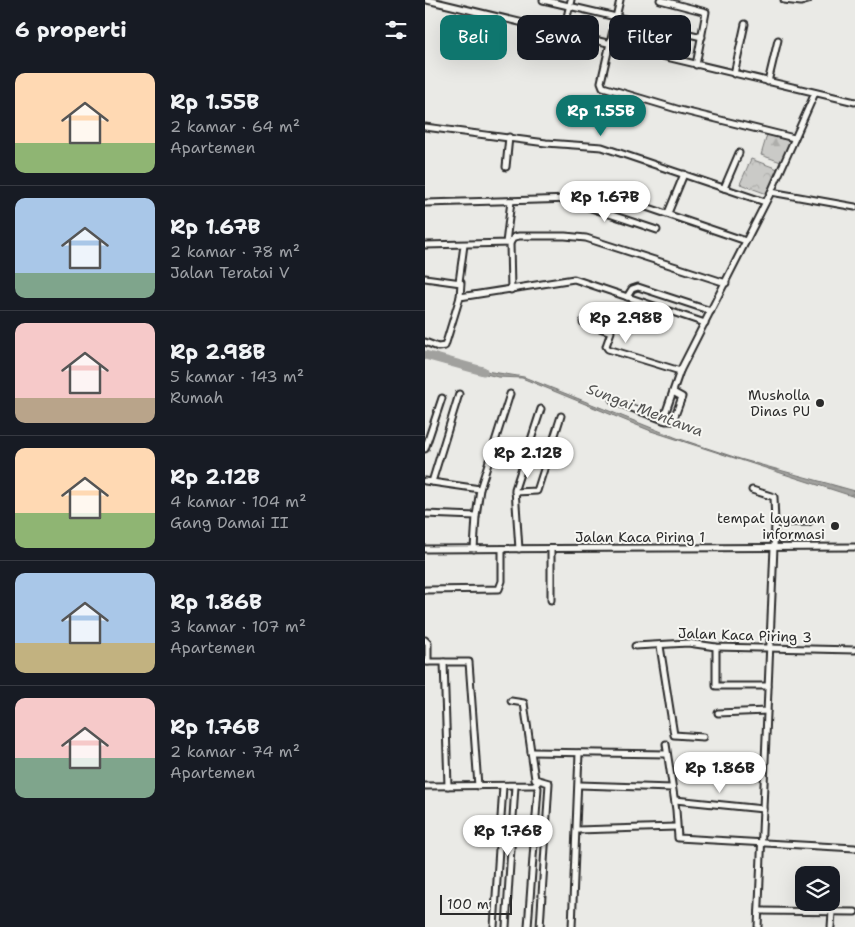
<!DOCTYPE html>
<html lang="id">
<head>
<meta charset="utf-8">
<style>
  body { margin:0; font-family:"Shantell Sans",sans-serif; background:#20242c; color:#f1f3f6; height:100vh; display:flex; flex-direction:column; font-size:19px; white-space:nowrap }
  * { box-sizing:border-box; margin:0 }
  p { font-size:16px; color:#9ea1a6 }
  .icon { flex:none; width:28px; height:28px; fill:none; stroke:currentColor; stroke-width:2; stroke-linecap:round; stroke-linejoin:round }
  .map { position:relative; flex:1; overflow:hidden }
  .drawer { display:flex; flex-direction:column; background:#171b24; width:425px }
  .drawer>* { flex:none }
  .hud { position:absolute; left:15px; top:15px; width:340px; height:45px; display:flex; gap:10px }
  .fabs { position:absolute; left:370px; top:866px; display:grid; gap:10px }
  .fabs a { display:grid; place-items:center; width:45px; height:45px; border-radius:10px; background:#171b24; box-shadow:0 5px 20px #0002; font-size:25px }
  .scale { position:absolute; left:15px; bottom:12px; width:72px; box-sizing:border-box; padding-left:5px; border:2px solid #2b2b2b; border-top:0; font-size:14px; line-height:18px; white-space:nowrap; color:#2b2b2b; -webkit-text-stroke:4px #f6f6f2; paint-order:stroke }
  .price { position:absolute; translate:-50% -42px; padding:0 11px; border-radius:18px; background:#fff; color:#222; font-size:16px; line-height:32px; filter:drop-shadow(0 1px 2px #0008) }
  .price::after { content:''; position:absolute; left:50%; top:30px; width:15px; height:11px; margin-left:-8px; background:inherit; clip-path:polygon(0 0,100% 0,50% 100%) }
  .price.current { background:#0f766e; color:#fff }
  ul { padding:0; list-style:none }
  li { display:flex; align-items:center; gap:15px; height:125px; padding:0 15px }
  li+li { border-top:1px solid #363941 }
  li span { display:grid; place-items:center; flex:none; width:140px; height:100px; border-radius:10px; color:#555 }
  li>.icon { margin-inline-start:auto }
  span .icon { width:60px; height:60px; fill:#fffc; stroke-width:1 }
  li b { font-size:21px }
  h2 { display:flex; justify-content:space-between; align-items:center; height:60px; padding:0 15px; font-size:21px }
  .chip { padding:0 18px; border-radius:10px; background:#171b24; box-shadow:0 5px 20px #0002; font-size:18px; line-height:45px }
  .chip.current { background:#0f766e; color:#fff }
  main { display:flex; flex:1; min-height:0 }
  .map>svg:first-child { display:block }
  .forest { fill:url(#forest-firs); stroke:#7a7a79 }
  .park { fill:url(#park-crowns); stroke:#7a7a79 }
  .water { fill:url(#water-ripples); stroke:#727270 }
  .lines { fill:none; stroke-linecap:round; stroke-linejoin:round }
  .river { stroke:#a1a19e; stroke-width:9 }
  .minor-casing { stroke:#2b2b2b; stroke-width:9 }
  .minor { stroke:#f6f6f2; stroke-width:5 }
  .poi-dot { fill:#2b2b2b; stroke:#f6f6f2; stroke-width:2 }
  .labels { text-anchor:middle; stroke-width:4; stroke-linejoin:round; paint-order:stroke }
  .poi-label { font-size:14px; fill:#2b2b2b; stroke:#f6f6f2; text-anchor:end }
  .street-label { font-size:14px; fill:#2b2b2b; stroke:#f6f6f2 }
  .water-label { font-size:15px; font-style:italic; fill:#545453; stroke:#f6f6f2 }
</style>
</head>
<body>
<main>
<section class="drawer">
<h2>6 properti<svg class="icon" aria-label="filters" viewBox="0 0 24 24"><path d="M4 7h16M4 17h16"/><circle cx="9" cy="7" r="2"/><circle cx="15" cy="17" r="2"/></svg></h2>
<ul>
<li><span style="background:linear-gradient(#ffd9b3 70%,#8fb573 0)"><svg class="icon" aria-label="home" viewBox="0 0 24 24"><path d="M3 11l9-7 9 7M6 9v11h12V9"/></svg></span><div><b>Rp 1.55B</b><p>2 kamar · 64 m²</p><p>Apartemen</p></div></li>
<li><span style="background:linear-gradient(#a9c7e8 75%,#7fa58c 0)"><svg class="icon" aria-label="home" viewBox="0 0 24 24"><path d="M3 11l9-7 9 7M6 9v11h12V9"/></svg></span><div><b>Rp 1.67B</b><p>2 kamar · 78 m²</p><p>Jalan Teratai V</p></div></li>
<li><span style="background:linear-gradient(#f6c9c9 75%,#b9a48a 0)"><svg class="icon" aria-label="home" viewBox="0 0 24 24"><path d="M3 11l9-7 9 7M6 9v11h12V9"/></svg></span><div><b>Rp 2.98B</b><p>5 kamar · 143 m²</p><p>Rumah</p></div></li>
<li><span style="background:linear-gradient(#ffd9b3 65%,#8fb573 0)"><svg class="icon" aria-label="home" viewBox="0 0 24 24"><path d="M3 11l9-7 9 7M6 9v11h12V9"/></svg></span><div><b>Rp 2.12B</b><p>4 kamar · 104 m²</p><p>Gang Damai II</p></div></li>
<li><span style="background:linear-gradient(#a9c7e8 70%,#c2b280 0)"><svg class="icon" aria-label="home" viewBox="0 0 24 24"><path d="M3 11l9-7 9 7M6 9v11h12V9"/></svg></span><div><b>Rp 1.86B</b><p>3 kamar · 107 m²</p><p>Apartemen</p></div></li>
<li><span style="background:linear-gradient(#f6c9c9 60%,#7fa58c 0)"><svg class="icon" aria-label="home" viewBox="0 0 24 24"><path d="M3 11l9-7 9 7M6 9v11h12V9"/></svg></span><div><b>Rp 1.76B</b><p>2 kamar · 74 m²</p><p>Apartemen</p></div></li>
</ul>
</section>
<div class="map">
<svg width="430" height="927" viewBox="0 0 430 927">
  <defs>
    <pattern id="forest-firs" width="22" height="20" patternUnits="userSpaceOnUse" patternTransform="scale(1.25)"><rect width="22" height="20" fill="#cacac7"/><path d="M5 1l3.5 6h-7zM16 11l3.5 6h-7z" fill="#aeaeab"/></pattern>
    <pattern id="park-crowns" width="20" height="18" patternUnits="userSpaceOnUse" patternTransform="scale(1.25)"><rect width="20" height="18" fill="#cacac7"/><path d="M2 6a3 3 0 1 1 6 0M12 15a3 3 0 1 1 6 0" fill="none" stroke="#aeaeab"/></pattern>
    <pattern id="water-ripples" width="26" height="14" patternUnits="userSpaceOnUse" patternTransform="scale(1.25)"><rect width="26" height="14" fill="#a1a19e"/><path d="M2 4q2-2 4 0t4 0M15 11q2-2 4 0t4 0" fill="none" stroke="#838381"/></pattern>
  </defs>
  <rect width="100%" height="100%" fill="#eaeae6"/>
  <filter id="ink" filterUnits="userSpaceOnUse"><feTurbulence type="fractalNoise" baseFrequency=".02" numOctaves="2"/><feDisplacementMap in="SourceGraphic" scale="10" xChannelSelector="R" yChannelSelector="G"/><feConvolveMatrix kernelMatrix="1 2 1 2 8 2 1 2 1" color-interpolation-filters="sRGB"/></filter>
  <g filter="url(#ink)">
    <polygon class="forest" points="342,135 365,141 356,162 336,155"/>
    <polygon class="park" points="326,159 353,169 342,194 315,184"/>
    <polygon class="water" points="0,354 48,369 99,377 252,438 315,459 430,491 430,497 226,431 97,378 73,377 16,363"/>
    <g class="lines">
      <polyline class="river" points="0,355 58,371"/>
      <defs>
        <g id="minor">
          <polyline points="2,0 430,102"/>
          <polyline points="118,0 277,37"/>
          <polyline points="195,0 176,82 178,87 255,110 369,138"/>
          <polyline points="235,0 281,12 271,65"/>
          <polyline points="359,0 376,2 383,0"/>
          <polyline points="138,34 146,0"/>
          <polyline points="309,74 320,24"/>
          <polyline points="343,82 353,40"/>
          <polyline points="0,127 121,143 177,147 340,202"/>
          <polyline points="81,167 84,137"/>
          <polyline points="299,188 314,153"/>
          <polyline points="346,192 390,93"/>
          <polyline points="162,195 160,206 232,230"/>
          <polyline points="0,203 148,199 171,190 321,241"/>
          <polyline points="243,213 259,174"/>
          <polyline points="81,243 86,201"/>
          <polyline points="85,243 86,290"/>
          <polyline points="0,245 85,243 89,237 94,236 140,236 161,238 301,283"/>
          <polyline points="0,278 36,283 35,297 149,279 280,323"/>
          <polyline points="34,282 39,245"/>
          <polyline points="202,297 207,289 213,287 286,311"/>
          <polyline points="158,322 186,332 181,346 183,349 255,371"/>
          <polyline points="0,342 13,347 20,346 35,297"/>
          <polyline points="188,401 241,421 248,421 257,397 248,392"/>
          <polyline points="238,420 255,371 346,192 430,207"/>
          <polyline points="0,449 17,398"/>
          <polyline points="0,481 55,489"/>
          <polyline points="7,482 34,394"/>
          <polyline points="327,490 349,497 350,523 333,927"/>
          <polyline points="90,492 112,491 136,416"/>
          <polyline points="0,514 51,516"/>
          <polyline points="350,523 384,522"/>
          <polyline points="0,549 430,547"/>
          <polyline points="49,549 51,516 55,489 85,394"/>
          <polyline points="94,549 90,489 116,409"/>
          <polyline points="0,590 74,589 77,581 77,549"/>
          <polyline points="126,600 126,549"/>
          <polyline points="0,640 3,643 3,662"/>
          <polyline points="210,646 263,643 291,647 430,650"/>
          <polyline points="235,646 249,735 278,737"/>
          <polyline points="291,647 291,686 343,686"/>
          <polyline points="0,662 44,662 53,786"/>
          <polyline points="19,662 23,786"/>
          <polyline points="86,701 99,703 110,779 124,783 115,927"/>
          <polyline points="293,713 342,711"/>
          <polyline points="241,744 251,810 253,838 430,848"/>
          <polyline points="106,752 242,754"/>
          <polyline points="154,785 247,788"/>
          <polyline points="0,786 109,785 113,782"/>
          <polyline points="250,800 338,809"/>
          <polyline points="152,830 251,827"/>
          <polyline points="334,911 430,912"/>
          <polyline points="69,927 78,786"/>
          <polyline points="81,927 90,786"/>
          <polyline points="103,927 113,788 111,784"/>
          <polyline points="147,927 154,753"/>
          <polyline points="406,927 407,912"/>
        </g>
      </defs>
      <use href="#minor" class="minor-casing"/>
      <use href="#minor" class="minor"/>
    </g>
  </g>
  <g class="poi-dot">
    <circle cx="395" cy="403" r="5"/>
    <circle cx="410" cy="526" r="5"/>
  </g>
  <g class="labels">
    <g class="poi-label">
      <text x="385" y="400">Musholla<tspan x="385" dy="16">Dinas PU</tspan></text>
      <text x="400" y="523">tempat layanan<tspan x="400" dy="16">informasi</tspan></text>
    </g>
    <g class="street-label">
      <text x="215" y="542">Jalan Kaca Piring 1</text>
      <text transform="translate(320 635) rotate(2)" y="5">Jalan Kaca Piring 3</text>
    </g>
    <g class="water-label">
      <text transform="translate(220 410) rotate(21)" y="5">Sungai Mentawa</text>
    </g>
  </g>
</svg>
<div class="fabs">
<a><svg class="icon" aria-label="layers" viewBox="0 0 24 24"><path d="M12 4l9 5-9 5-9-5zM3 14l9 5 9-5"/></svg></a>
</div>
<div class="scale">100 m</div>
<b class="price current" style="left:176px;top:137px">Rp 1.55B</b>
<b class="price" style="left:180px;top:223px">Rp 1.67B</b>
<b class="price" style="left:201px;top:344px">Rp 2.98B</b>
<b class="price" style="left:103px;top:479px">Rp 2.12B</b>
<b class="price" style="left:295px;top:794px">Rp 1.86B</b>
<b class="price" style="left:83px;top:857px">Rp 1.76B</b>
<div class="hud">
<a class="chip current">Beli</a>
<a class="chip">Sewa</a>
<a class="chip">Filter</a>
</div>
</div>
</main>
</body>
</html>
